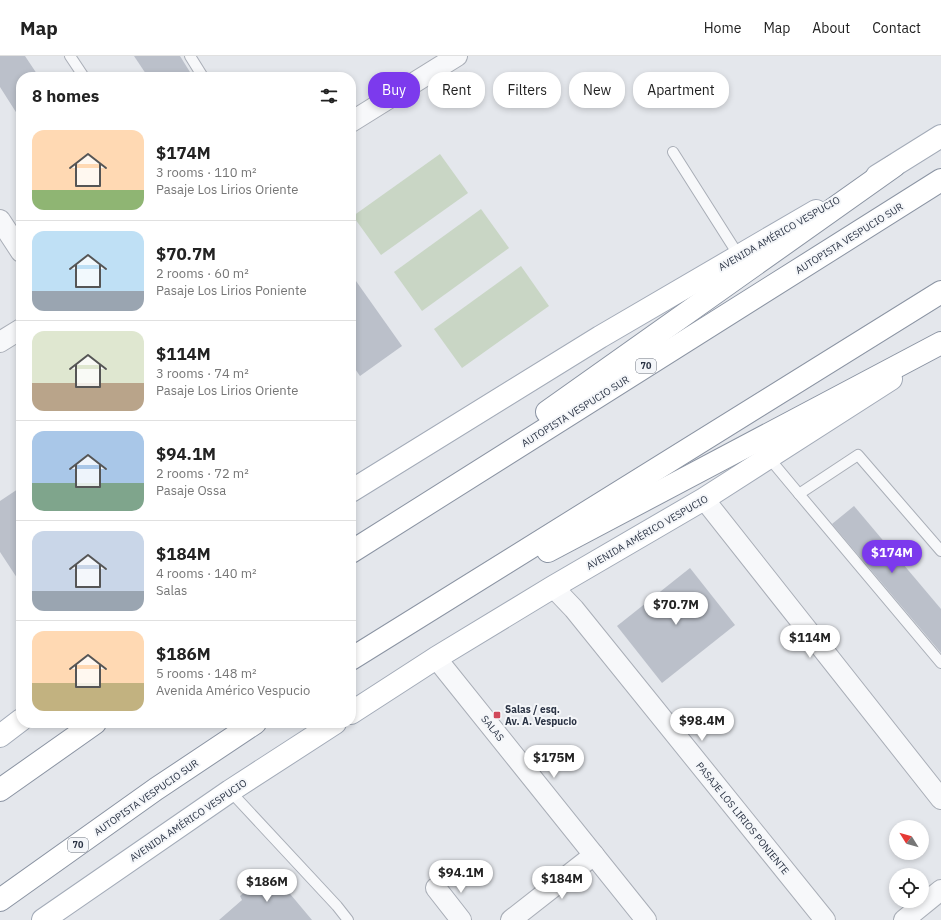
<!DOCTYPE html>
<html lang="en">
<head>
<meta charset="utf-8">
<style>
  body { margin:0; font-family:"IBM Plex Sans",sans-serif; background:#f6f6f6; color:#222; height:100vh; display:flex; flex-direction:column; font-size:15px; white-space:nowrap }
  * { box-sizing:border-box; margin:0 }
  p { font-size:13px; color:#767676 }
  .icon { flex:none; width:22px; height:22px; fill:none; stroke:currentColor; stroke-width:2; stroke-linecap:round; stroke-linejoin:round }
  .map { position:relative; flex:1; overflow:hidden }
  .drawer { position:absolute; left:16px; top:16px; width:340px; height:656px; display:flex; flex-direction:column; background:#fff; border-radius:16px; box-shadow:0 2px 6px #0003 }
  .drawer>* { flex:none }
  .guide { position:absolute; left:368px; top:16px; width:380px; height:36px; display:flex; gap:8px }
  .needle { width:26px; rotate:307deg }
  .fabs { position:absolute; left:889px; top:764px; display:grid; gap:8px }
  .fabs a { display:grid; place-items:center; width:40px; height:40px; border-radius:50%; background:#fff; box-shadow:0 2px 6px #0003; font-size:20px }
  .price { position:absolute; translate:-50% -34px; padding:0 9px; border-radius:14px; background:#fff; color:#222; font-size:13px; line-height:26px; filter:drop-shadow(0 1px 2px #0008) }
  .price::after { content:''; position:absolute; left:50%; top:24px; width:12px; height:9px; margin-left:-6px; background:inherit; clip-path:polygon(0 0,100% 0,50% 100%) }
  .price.selected { background:#7c3aed; color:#fff }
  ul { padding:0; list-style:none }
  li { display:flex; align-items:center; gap:12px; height:100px; padding:0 16px }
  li+li { border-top:1px solid #e0e0e0 }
  li span { display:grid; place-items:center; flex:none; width:112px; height:80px; border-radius:12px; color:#555 }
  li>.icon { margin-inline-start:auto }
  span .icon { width:48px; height:48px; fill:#fffc; stroke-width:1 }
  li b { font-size:17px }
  h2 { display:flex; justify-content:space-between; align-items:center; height:48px; padding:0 16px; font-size:17px }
  .tag { padding:0 14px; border-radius:16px; background:#fff; box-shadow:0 2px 6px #0003; font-size:14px; line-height:36px }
  .tag.selected { background:#7c3aed; color:#fff }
  header { display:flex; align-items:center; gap:24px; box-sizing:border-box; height:56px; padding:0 20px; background:#fff; border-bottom:1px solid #e0e0e0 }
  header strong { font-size:19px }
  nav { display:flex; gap:22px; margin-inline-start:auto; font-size:14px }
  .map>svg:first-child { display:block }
  .green { fill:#c9d6c5 }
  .building { fill:#bbc0ca }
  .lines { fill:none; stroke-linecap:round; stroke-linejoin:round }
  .lane-casing { stroke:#a9aeb7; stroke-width:12 }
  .street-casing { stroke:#a9aeb7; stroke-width:22 }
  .primary-casing { stroke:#a3abb8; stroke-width:24 }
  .highway-casing { stroke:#8b94a3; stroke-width:24 }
  .lane { stroke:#f7f8fa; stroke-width:10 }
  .street { stroke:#f7f8fa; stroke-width:20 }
  .primary { stroke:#fff; stroke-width:22 }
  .highway { stroke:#fff; stroke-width:22 }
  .poi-dot { fill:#d1495b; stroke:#f4f6f9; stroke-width:1.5 }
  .labels { text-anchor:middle; stroke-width:4; stroke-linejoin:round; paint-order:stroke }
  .shield { fill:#f4f6f9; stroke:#676e7b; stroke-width:1 }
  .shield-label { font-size:9px; font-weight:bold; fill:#2b3445 }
  .street-label { font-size:10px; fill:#2b3445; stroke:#f4f6f9 }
  .poi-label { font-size:10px; font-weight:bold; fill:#2b3445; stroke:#f4f6f9; text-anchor:start }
</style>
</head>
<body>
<header>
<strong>Map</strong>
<nav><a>Home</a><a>Map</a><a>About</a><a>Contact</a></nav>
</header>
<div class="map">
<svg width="941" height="864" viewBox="0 0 941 864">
  <rect width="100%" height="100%" fill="#e4e7ec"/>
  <g class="green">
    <polygon points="440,98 468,137 381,199 353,160"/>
    <polygon points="481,153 509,192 422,255 394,216"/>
    <polygon points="521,210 549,250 462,312 434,273"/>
  </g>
  <g class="building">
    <polygon points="0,0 25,0 39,21 21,21 21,64 0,31"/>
    <polygon points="134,0 180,0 193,21 148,21"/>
    <polygon points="351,218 402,290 360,320 351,307"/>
    <polygon points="21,431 21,528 0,496 0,445"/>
    <polygon points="854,450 941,553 941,597 832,468"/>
    <polygon points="690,512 735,569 662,627 617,570"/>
    <polygon points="270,814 312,864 219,864 242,844 240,840"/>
  </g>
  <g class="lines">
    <defs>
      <g id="lane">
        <polyline points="70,0 84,21"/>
        <polyline points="190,0 203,21"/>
        <polyline points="673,96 739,200"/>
        <polyline points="769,402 799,438"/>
        <polyline points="941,495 858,399 799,438 941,607"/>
        <polyline points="230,735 337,850 348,864"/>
      </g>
      <g id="street">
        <polyline points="351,66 457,0"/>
        <polyline points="0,164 21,196"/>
        <polyline points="0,286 21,273"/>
        <polyline points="704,443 941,743"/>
        <polyline points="553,531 574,553 825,864"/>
        <polyline points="436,602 646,864"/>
        <polyline points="436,832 461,864"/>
        <polyline points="511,864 594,799"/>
        <polyline points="904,864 941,834"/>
      </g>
      <g id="primary">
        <polyline points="877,120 941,80"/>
        <polyline points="351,435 600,281 816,155"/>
        <polyline points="351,657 436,602 553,531 704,443 891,323"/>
        <polyline points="0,680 21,664"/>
        <polyline points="43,864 230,735 335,667"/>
      </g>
      <g id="highway">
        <polyline points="547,356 894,110"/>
        <polyline points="548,495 941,287"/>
        <polyline points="351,496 941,124"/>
        <polyline points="351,603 941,236"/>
        <polyline points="0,734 95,667"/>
        <polyline points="0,844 156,733 255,667"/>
      </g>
    </defs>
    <use href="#lane" class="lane-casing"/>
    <use href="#street" class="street-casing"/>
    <use href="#primary" class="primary-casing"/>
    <use href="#highway" class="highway-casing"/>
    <use href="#lane" class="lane"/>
    <use href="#street" class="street"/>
    <use href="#primary" class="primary"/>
    <use href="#highway" class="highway"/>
  </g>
  <rect class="poi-dot" x="493" y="655" width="8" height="8" rx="2"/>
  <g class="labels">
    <g class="shield">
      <rect x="636" y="303" width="20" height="14" rx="3"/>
      <rect x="68" y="782" width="20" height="14" rx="3"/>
    </g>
    <g class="shield-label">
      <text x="646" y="313">70</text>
      <text x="78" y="792">70</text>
    </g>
    <g class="street-label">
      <text transform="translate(779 177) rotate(-30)" y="4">AVENIDA AMÉRICO VESPUCIO</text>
      <text transform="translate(849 182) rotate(-32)" y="4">AUTOPISTA VESPUCIO SUR</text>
      <text transform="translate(575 355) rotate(-32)" y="4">AUTOPISTA VESPUCIO SUR</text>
      <text transform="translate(647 476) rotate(-30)" y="4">AVENIDA AMÉRICO VESPUCIO</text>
      <text transform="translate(493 672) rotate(51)" y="4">SALAS</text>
      <text transform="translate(146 741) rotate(-35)" y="4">AUTOPISTA VESPUCIO SUR</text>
      <text transform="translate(743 762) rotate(51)" y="4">PASAJE LOS LIRIOS PONIENTE</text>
      <text transform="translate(188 764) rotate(-34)" y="4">AVENIDA AMÉRICO VESPUCIO</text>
    </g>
    <g class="poi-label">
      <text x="505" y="657">Salas / esq.<tspan x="505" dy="12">Av. A. Vespucio</tspan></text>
    </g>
  </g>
</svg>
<div class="fabs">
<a><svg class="needle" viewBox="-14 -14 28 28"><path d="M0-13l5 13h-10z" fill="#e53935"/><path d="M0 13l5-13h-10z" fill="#767676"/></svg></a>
<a><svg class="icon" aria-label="locate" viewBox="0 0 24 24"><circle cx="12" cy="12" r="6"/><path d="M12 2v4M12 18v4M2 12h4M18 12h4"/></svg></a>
</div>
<b class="price selected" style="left:892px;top:518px">$174M</b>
<b class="price" style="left:676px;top:570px">$70.7M</b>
<b class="price" style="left:810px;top:603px">$114M</b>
<b class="price" style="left:702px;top:686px">$98.4M</b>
<b class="price" style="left:554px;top:723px">$175M</b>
<b class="price" style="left:461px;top:838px">$94.1M</b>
<b class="price" style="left:562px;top:844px">$184M</b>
<b class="price" style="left:267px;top:847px">$186M</b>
<div class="guide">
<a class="tag selected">Buy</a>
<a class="tag">Rent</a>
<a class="tag">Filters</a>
<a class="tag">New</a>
<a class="tag">Apartment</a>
</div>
<section class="drawer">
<h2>8 homes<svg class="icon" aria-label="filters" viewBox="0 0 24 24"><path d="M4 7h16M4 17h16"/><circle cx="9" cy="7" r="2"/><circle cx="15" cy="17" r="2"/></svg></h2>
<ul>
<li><span style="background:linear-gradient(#ffd9b3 75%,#8fb573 0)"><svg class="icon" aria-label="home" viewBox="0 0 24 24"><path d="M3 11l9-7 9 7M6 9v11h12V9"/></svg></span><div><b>$174M</b><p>3 rooms · 110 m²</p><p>Pasaje Los Lirios Oriente</p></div></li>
<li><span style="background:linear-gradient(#bfe0f5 75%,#9aa5b1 0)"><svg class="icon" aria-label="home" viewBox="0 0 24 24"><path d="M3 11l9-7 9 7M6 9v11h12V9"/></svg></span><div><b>$70.7M</b><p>2 rooms · 60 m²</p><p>Pasaje Los Lirios Poniente</p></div></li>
<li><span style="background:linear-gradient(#dfe7d0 65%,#b9a48a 0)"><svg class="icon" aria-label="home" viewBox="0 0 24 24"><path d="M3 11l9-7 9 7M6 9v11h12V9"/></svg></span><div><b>$114M</b><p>3 rooms · 74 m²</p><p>Pasaje Los Lirios Oriente</p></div></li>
<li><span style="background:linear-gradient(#a9c7e8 65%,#7fa58c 0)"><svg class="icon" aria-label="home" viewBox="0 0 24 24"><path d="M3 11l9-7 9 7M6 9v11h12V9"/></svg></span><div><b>$94.1M</b><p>2 rooms · 72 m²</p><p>Pasaje Ossa</p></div></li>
<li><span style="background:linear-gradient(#c9d6e8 75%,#9aa5b1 0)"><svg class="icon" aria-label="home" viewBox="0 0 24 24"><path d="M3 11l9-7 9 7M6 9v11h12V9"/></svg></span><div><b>$184M</b><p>4 rooms · 140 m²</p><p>Salas</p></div></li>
<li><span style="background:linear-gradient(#ffd9b3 65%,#c2b280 0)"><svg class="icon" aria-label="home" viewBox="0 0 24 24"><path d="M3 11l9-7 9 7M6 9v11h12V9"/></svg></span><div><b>$186M</b><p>5 rooms · 148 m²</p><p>Avenida Américo Vespucio</p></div></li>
</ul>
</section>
</div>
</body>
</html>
